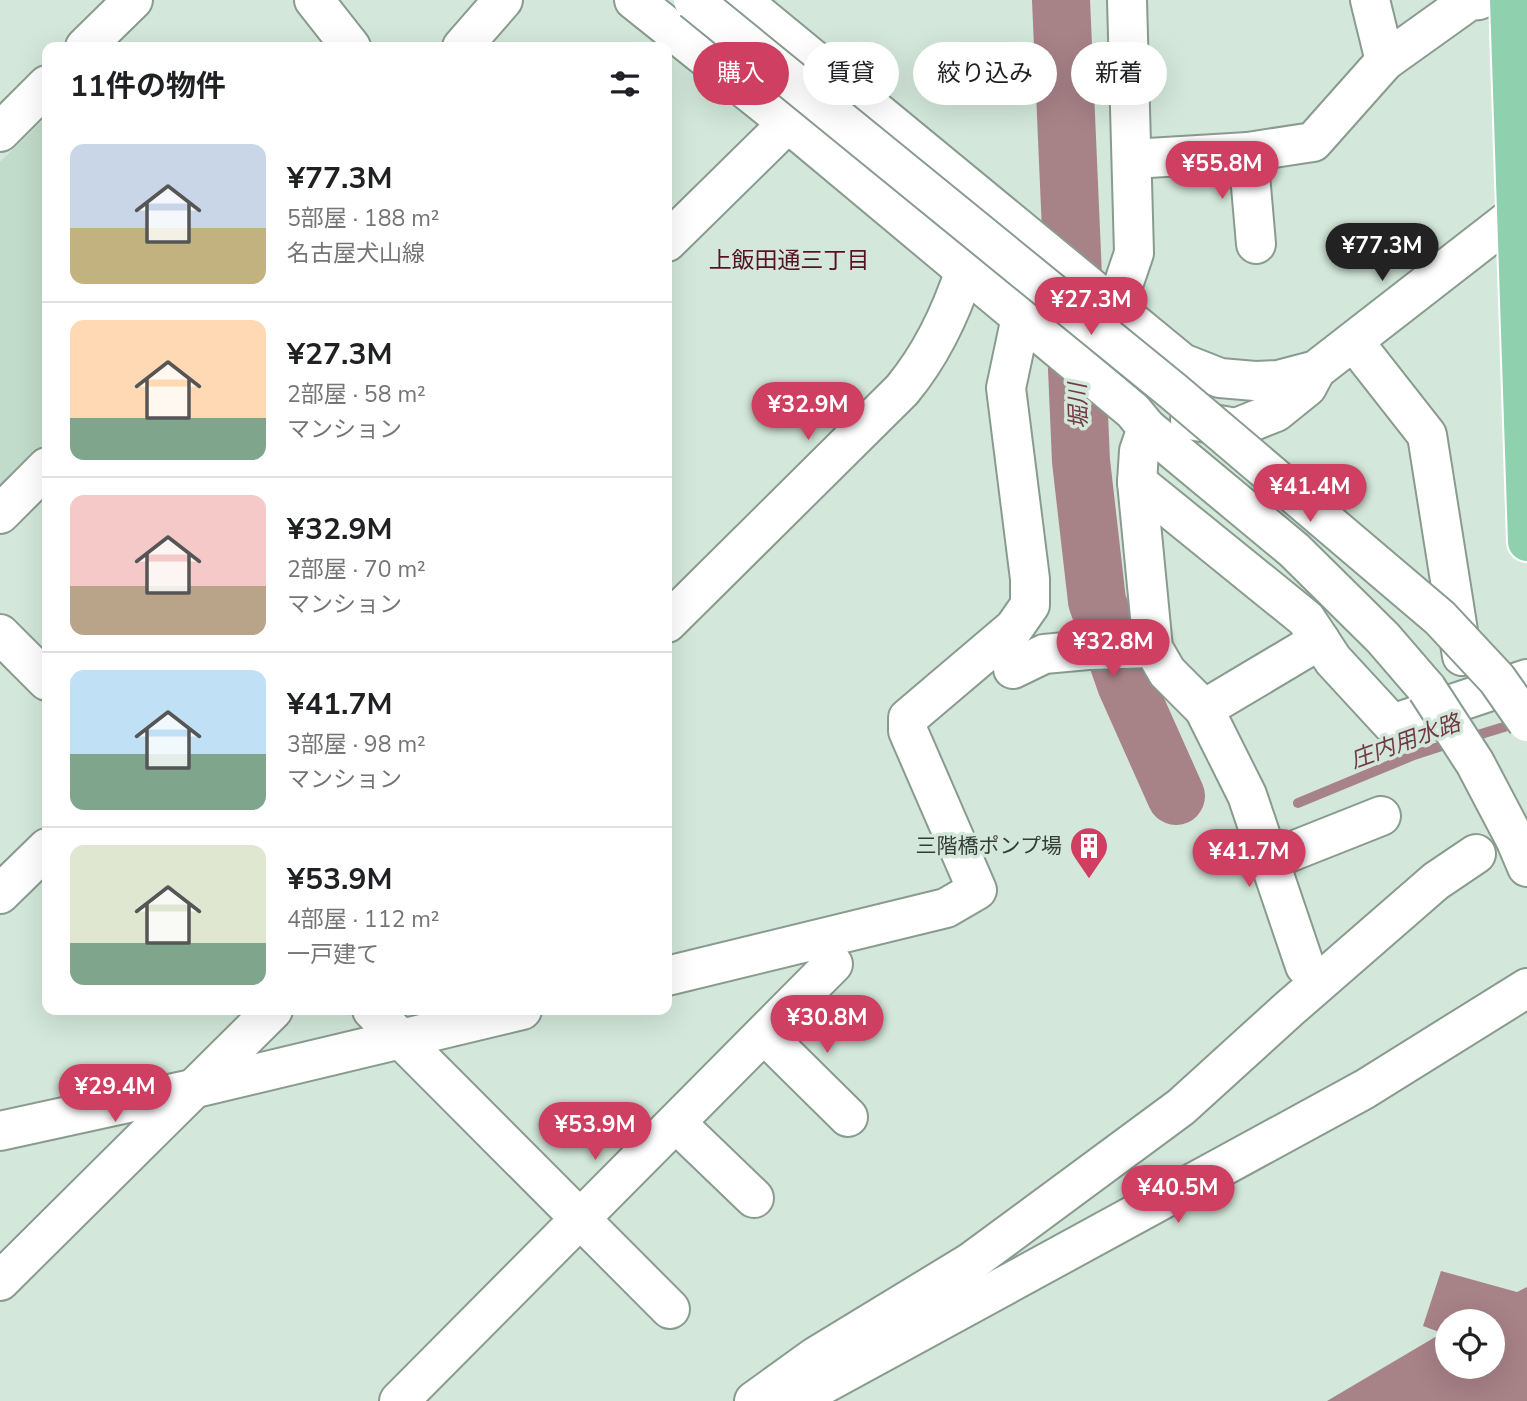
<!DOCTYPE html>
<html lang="ja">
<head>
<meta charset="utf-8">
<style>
  body { margin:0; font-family:"Nunito Sans","Noto Sans JP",sans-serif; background:#f6f6f6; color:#202124; height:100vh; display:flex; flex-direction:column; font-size:26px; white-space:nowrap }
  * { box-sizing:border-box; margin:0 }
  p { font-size:23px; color:#757577 }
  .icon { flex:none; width:38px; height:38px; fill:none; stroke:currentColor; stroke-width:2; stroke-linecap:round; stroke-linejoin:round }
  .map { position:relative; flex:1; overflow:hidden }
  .sheet { position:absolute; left:42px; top:42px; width:630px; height:973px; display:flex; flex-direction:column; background:#fff; border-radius:14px; box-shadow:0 7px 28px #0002 }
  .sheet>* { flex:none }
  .banner { position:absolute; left:693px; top:42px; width:665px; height:63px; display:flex; gap:14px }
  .tools { position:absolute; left:1435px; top:1309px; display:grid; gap:14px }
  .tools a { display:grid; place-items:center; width:70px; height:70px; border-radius:50%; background:#fff; box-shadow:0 7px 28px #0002; font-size:35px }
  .price { position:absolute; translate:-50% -60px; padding:0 16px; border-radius:24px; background:#ce3f62; color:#fff; font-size:23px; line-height:46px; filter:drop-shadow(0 2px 4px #0008) }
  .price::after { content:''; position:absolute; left:50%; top:42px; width:21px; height:16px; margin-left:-10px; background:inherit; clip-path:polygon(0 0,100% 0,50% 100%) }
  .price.on { background:#222; color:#fff }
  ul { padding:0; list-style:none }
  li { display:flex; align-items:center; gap:21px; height:175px; padding:0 28px }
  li+li { border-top:2px solid #e0e0e0 }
  li span { display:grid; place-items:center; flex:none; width:196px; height:140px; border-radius:14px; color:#555 }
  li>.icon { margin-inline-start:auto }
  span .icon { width:84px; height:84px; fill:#fffc; stroke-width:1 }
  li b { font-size:30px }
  h2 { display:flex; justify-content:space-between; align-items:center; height:84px; padding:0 28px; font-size:30px }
  .chip { padding:0 24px; border-radius:32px; background:#fff; box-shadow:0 7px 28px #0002; font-size:24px; line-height:63px }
  .chip.on { background:#ce3f62; color:#fff }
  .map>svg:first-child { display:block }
  .built { fill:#c1dccb }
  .water { fill:#a78287; fill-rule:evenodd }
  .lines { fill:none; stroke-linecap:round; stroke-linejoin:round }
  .stream { stroke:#a78287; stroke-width:10 }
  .river { stroke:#a78287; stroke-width:58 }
  .minor-casing { stroke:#899b8f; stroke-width:42 }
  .major-casing { stroke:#fff; stroke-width:42 }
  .minor { stroke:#fff; stroke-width:38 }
  .major { stroke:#8fd0ae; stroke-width:38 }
  .minor-bridge-casing { stroke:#899b8f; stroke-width:42; stroke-linecap:butt }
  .minor-bridge { stroke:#fff; stroke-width:38 }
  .labels { text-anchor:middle; stroke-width:7; stroke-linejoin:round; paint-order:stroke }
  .poi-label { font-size:21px; fill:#343c37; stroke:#d3e7da; text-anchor:end }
  .neighbourhood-label { font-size:23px; fill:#571224; stroke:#d3e7da }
  .water-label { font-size:23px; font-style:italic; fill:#713b44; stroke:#d3e7da }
</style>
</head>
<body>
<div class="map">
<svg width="1527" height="1401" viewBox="0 0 1527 1401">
  <rect width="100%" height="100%" fill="#d3e7da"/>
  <polygon class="built" points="43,120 47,124 47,451 0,497 0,162"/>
  <path class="water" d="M1441,1271L1517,1292L1527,1287V1401H1327L1442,1333L1423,1326ZM1447,1321H1493V1367H1447Z"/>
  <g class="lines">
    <g class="stream">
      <polyline points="1468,738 1517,723"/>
      <polyline points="1298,803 1414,755 1454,742"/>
    </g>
    <polyline class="river" points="1061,0 1081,461 1097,601 1126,684 1176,796"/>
    <defs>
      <g id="minor">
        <polyline points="314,0 351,47"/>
        <polyline points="634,0 788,123 1133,411 1147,428 1294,550 1383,638 1427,689"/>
        <polyline points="741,0 1182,363 1220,378 1255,381 1278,380 1316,370 1527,206"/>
        <polyline points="1370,0 1385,61"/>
        <polyline points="85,47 133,0"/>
        <polyline points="462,47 503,0"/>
        <polyline points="0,132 47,85"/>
        <polyline points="1248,152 1256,244"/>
        <polyline points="1132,159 1248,152 1313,142 1385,61 1469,1 1479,0"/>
        <polyline points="667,242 788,123"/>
        <polyline points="1115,309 1134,253 1127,0"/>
        <polyline points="1354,342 1427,435 1462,656"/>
        <polyline points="1190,420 1236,428 1276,412 1307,387 1316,370"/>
        <polyline points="1147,428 1139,451 1137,482 1153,648 1167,672 1204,709 1247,795 1305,966"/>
        <polyline points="1137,482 1306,619 1333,660 1392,724 1527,679"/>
        <polyline points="0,514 47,467"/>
        <path d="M667,623L902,390C931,355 951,313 965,270"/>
        <polyline points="0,634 47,681"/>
        <polyline points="1013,669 1044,654 1088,650 1153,648"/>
        <polyline points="1204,709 1320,640"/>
        <polyline points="1516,841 1527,867"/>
        <polyline points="1270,860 1381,816"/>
        <polyline points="0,894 47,848"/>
        <polyline points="667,976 946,908 977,890 908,731 908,718 1014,628 1030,605 1030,579 1006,388 1021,317"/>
        <polyline points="372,1010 670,1309"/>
        <polyline points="764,1034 848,1117"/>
        <polyline points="676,1123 754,1198"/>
        <polyline points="0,1131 192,1089 522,1010"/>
        <polyline points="0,1281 273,1010"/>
        <polyline points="399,1401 833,964"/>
        <polyline points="754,1401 815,1357 971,1262 1181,1107 1290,1008 1436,881 1476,854"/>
        <polyline points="793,1401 1365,1089 1527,988"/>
      </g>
      <polyline id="major" points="1509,0 1527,542"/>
    </defs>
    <use href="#minor" class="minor-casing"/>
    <use href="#major" class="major-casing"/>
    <use href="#minor" class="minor"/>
    <use href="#major" class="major"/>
    <defs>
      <g id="minor-bridge">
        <polyline points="693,0 1174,392 1440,618 1497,679 1527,722"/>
        <polyline points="1427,689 1475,763 1516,841"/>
      </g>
    </defs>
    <use href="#minor-bridge" class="minor-bridge-casing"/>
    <use href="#minor-bridge" class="minor-bridge"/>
  </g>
  <defs>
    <symbol id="building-pin" viewBox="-11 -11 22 30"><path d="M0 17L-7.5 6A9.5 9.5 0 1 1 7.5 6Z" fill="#ce3f62" stroke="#d3e7da"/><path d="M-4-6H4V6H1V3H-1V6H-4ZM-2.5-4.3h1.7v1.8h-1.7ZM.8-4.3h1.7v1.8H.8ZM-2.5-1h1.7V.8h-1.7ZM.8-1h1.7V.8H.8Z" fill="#fff"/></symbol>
  </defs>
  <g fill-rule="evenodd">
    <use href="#building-pin" x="1067" y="824" width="44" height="60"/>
  </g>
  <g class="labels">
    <g class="poi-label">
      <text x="1062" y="853">三階橋ポンプ場</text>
    </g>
    <g class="neighbourhood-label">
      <text x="789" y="268">上飯田通三丁目</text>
    </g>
    <g class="water-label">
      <text transform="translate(1078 406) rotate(-92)" y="8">堀川</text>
      <text transform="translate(1405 741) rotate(-20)" y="8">庄内用水路</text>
    </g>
  </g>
</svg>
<div class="tools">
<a><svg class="icon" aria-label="locate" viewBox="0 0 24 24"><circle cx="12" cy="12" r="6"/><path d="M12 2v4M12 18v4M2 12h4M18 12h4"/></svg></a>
</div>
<b class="price" style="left:1222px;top:201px">¥55.8M</b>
<b class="price on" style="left:1382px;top:283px">¥77.3M</b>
<b class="price" style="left:1091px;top:337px">¥27.3M</b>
<b class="price" style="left:808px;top:442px">¥32.9M</b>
<b class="price" style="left:1310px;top:524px">¥41.4M</b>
<b class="price" style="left:1113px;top:679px">¥32.8M</b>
<b class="price" style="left:1249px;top:889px">¥41.7M</b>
<b class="price" style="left:827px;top:1055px">¥30.8M</b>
<b class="price" style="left:115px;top:1124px">¥29.4M</b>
<b class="price" style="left:595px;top:1162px">¥53.9M</b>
<b class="price" style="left:1178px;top:1225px">¥40.5M</b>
<div class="banner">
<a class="chip on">購入</a>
<a class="chip">賃貸</a>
<a class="chip">絞り込み</a>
<a class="chip">新着</a>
</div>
<section class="sheet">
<h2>11件の物件<svg class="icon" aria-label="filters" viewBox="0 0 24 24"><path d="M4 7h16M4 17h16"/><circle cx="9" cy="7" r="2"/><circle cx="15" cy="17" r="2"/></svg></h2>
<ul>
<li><span style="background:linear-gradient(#c9d6e8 60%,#c2b280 0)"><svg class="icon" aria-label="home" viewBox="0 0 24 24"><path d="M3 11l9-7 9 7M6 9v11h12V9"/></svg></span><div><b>¥77.3M</b><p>5部屋 · 188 m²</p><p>名古屋犬山線</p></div></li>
<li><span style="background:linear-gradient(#ffd9b3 70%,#7fa58c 0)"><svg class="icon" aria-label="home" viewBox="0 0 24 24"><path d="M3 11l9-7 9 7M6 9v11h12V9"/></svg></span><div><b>¥27.3M</b><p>2部屋 · 58 m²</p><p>マンション</p></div></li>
<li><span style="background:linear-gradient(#f6c9c9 65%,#b9a48a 0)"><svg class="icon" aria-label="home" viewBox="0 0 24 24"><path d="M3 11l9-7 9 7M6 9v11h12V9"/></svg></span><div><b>¥32.9M</b><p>2部屋 · 70 m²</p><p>マンション</p></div></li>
<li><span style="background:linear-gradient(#bfe0f5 60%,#7fa58c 0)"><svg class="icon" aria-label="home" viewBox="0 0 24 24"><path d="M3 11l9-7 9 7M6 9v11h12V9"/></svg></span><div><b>¥41.7M</b><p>3部屋 · 98 m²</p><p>マンション</p></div></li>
<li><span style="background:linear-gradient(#dfe7d0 70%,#7fa58c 0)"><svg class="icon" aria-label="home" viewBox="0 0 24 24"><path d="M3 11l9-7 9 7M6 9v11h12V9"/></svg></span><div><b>¥53.9M</b><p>4部屋 · 112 m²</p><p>一戸建て</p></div></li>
</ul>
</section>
</div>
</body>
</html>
